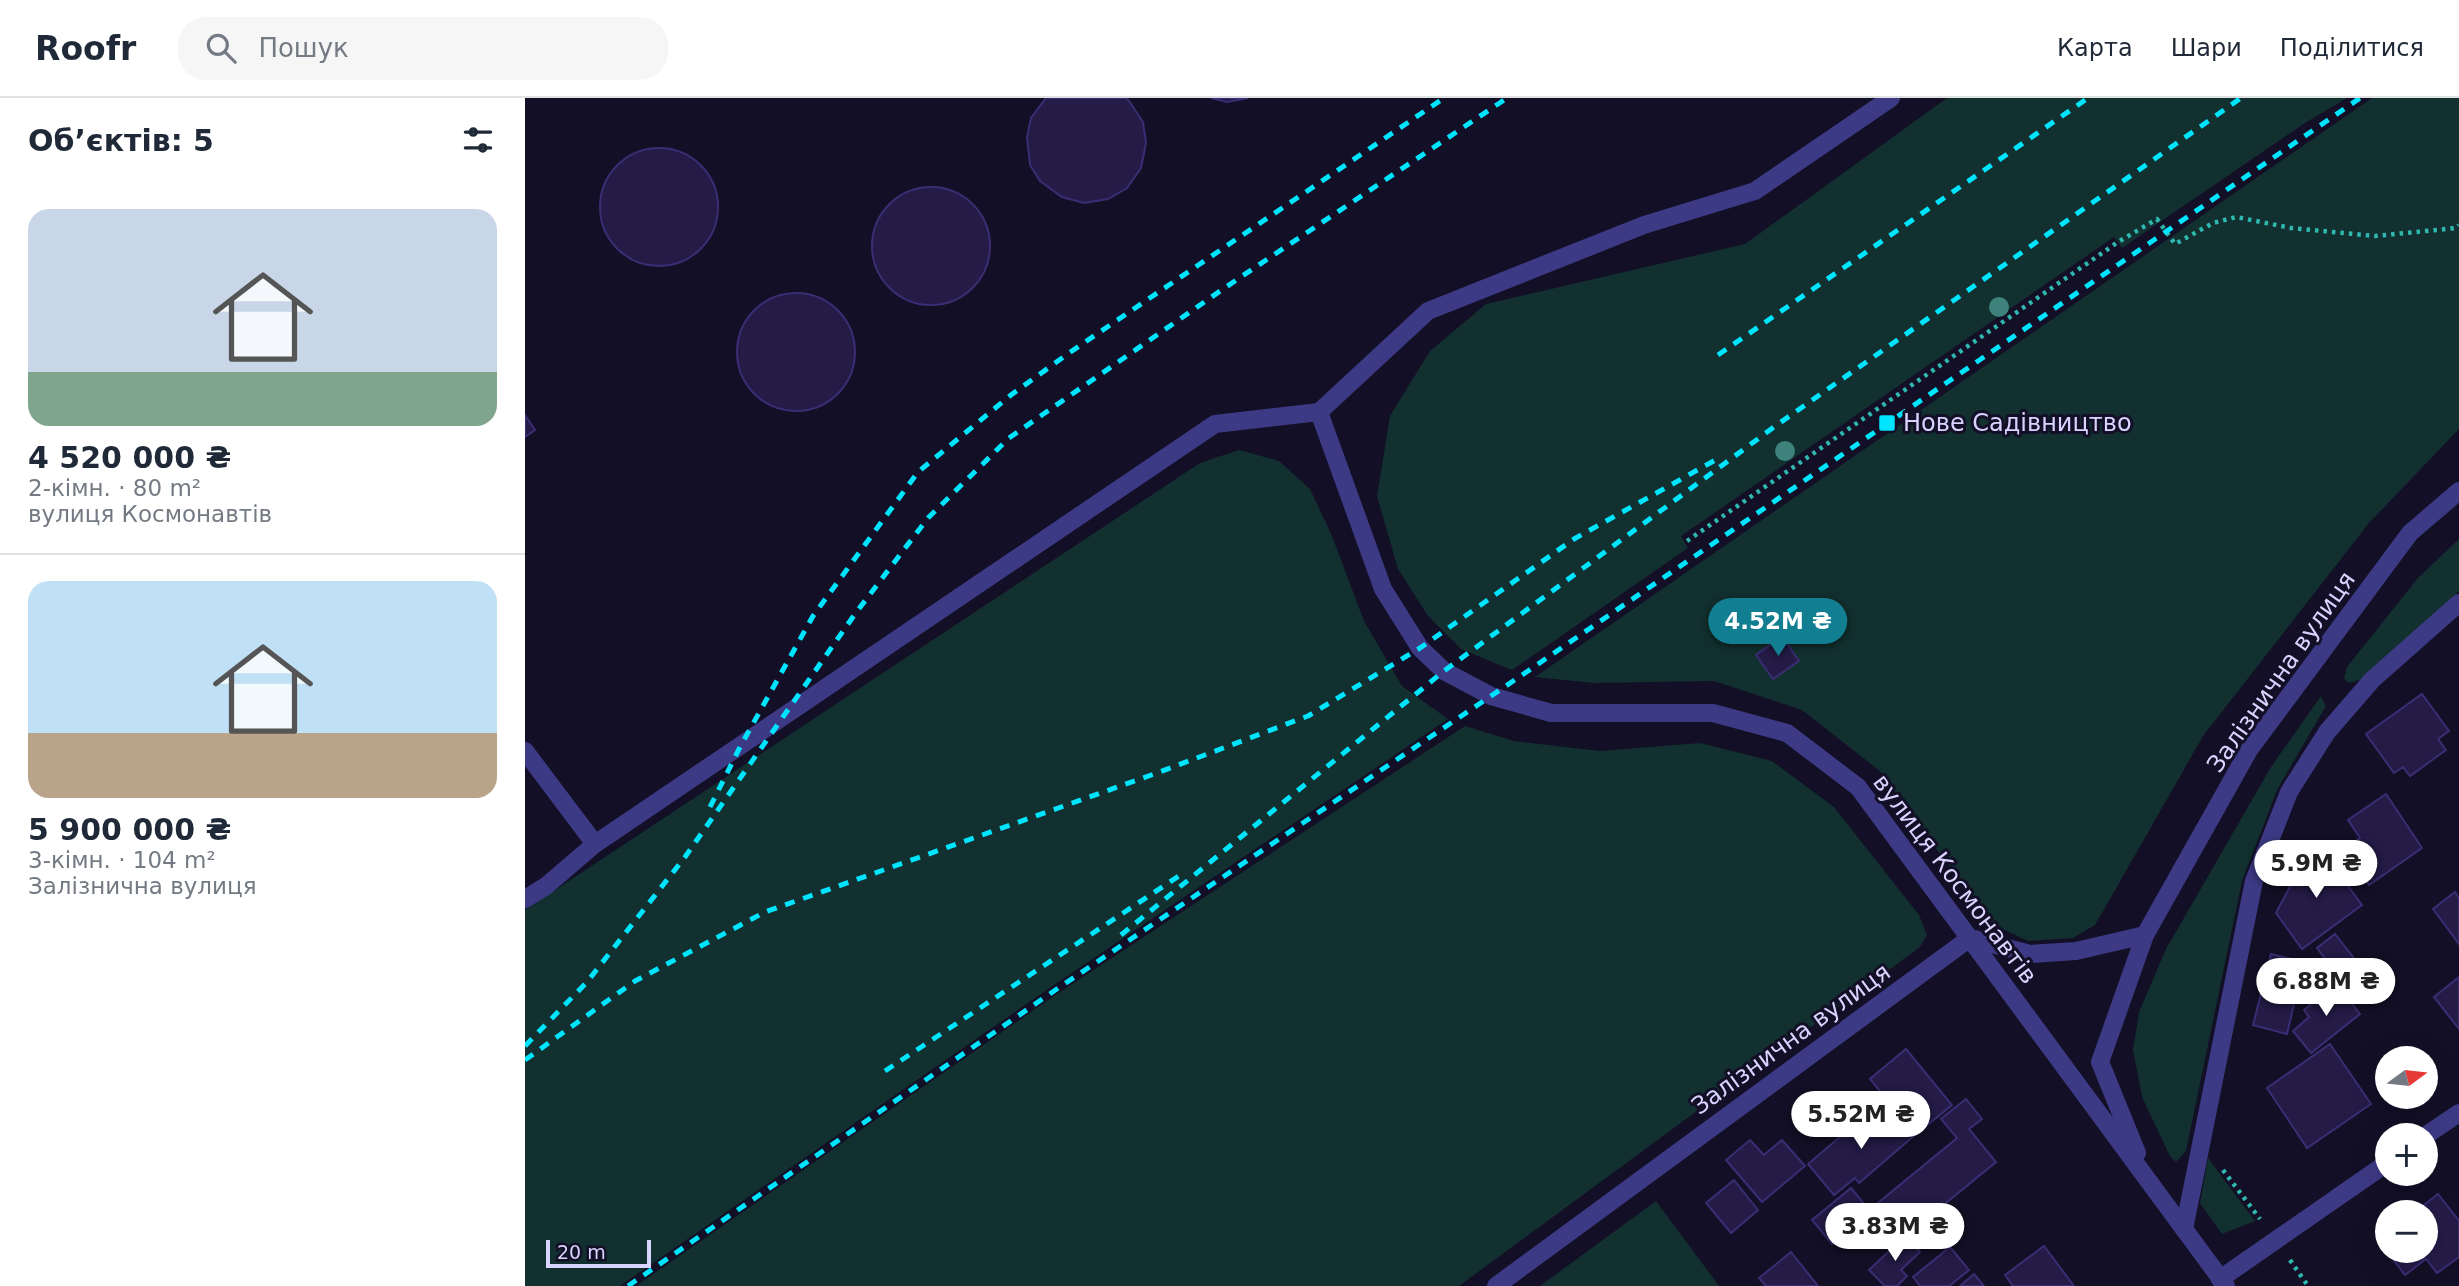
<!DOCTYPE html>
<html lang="uk">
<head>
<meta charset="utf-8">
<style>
  body { margin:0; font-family:"DejaVu Sans",sans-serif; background:#f6f6f7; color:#1f2937; height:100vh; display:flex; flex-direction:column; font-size:26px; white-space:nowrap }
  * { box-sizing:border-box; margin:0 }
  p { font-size:23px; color:#747a83 }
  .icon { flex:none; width:38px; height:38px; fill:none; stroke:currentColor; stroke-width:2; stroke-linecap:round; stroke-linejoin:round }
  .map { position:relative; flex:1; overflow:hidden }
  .details { display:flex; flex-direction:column; background:#fff; width:525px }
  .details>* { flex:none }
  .needle { width:46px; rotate:75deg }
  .tools { position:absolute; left:1850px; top:948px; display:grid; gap:14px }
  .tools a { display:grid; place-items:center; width:63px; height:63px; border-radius:50%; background:#fff; box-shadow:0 7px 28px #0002; font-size:35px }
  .scale { position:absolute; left:21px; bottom:18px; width:105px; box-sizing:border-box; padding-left:7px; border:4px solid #d9d4ff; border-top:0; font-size:19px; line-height:24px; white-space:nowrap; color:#d9d4ff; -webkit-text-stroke:5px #130f26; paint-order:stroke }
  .price { position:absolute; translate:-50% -60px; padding:0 16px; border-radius:24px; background:#fff; color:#222; font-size:23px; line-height:46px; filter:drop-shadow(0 2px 4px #0008) }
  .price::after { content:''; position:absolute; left:50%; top:42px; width:21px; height:16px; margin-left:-10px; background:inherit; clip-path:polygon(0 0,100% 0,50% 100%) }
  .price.on { background:#117e91; color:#fff }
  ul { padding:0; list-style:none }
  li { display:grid; align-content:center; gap:14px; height:371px; padding:0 28px }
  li+li { border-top:2px solid #e0e1e3 }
  li span { display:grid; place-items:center; height:217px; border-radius:21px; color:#555 }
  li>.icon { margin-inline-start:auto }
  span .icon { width:126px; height:126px; fill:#fffc; stroke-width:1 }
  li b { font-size:30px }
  h2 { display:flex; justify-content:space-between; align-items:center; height:84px; padding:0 28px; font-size:30px }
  header { display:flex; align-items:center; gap:42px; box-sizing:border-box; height:98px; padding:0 35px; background:#fff; border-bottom:2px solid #e0e1e3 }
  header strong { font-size:33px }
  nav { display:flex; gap:38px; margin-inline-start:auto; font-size:24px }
  .search { width:490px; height:63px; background:#f6f6f7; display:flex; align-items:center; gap:18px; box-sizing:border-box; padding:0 24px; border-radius:28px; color:#747a83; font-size:26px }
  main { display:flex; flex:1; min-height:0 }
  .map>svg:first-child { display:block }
  .green { fill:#12302f }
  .building { fill:#241b47; stroke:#3b2d73; stroke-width:2 }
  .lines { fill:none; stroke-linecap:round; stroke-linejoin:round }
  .path { stroke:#2fb8b0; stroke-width:4.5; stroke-dasharray:3.5 5; stroke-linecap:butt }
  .minor { stroke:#3d3a85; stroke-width:18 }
  .rail { stroke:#00e5ff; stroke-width:5; stroke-dasharray:10 9; stroke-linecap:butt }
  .tree { fill:#3d827b }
  .poi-dot { fill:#00e5ff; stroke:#130f26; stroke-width:2.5 }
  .labels { text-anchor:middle; stroke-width:6; stroke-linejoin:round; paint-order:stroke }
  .poi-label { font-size:24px; fill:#d9d4ff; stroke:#130f26; text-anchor:start }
  .street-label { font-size:24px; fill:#d9d4ff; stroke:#130f26 }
</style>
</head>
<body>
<header>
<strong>Roofr</strong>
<div class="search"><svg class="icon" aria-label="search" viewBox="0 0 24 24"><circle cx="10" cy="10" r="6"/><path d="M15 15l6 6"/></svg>Пошук</div>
<nav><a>Карта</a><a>Шари</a><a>Поділитися</a></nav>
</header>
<main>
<section class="details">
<h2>Об’єктів: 5<svg class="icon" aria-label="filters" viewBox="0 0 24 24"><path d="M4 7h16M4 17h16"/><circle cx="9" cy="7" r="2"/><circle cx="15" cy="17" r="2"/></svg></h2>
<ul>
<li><span style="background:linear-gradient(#c9d6e8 75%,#7fa58c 0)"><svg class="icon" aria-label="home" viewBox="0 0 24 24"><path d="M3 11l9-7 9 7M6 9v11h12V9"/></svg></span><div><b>4 520 000 ₴</b><p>2-кімн. · 80 m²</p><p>вулиця Космонавтів</p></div></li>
<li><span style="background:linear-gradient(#bfe0f5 70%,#b9a48a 0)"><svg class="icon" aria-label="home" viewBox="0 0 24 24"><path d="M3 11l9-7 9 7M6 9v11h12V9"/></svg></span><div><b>5 900 000 ₴</b><p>3-кімн. · 104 m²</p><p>Залізнична вулиця</p></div></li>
</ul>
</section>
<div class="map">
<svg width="1934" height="1188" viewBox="0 0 1934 1188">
  <rect width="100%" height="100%" fill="#130f26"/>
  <g class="green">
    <polygon points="1422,0 1822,0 1780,25 1597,150 1589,139 1156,438 1163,450 987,572 936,551 903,518 873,471 852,398 865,318 905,253 961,206 1220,146"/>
    <polygon points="1847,0 1934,0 1934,331 1844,425 1678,638 1570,827 1548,840 1503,843 1465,825 1355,673 1277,612 1189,583 1069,585 1010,579"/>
    <polygon points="714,352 754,363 785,391 807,438 839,523 877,588 923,621 526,889 95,1188 0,1188 0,812 675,365"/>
    <polygon points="1934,441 1934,493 1843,578 1829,584 1822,584 1819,580 1822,569 1893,480"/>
    <polygon points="1796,598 1801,608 1753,690 1717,783 1661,1053 1651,1064 1645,1058 1617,999 1608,952 1614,914 1641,851 1746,669"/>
    <polygon points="940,628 989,643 1075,653 1175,645 1247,663 1309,709 1394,817 1402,837 1395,849 934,1188 111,1188 532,896"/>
    <polygon points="1683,1060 1730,1123 1697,1136 1675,1105"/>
    <polygon points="1131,1103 1194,1188 1015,1188"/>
  </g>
  <g class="building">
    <polygon points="521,0 601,0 604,3 618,24 621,45 616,70 602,90 583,101 559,105 537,99 515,83 505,67 502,39 506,20"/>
    <polygon points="686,0 723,0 702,4"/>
    <circle cx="134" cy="109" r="59"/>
    <circle cx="406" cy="148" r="59"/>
    <circle cx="271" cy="254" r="59"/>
    <polygon points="0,317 10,332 0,339"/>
    <polygon points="1257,538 1274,563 1248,581 1231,557"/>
    <polygon points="1897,596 1924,633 1913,641 1921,652 1885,678 1878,669 1869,675 1841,636"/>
    <polygon points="1861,696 1897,750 1844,787 1820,751 1835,740 1823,722"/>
    <polygon points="1796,751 1837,807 1777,851 1751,815 1778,764"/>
    <polygon points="1930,794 1934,800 1934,846 1908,811"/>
    <polygon points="1810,836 1836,869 1817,883 1792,850"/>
    <polygon points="1746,856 1779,864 1762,936 1728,927"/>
    <polygon points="1934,879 1934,931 1909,899"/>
    <polygon points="1811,886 1835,916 1786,955 1768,933 1784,919 1779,912"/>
    <polygon points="1805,946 1846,1006 1782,1050 1742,990"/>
    <polygon points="1381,951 1427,1007 1390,1037 1345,981"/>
    <polygon points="1441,1001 1457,1021 1444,1031 1471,1064 1383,1136 1373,1124 1365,1131 1348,1109 1432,1040 1416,1021"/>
    <polygon points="1366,1008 1390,1037 1334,1085 1330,1080 1309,1097 1283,1066 1335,1022 1342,1029"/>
    <polygon points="1225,1042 1239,1057 1257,1042 1280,1068 1237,1104 1201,1062"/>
    <polygon points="1209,1082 1233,1112 1206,1135 1181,1105"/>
    <polygon points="1326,1090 1346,1114 1307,1146 1287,1122"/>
    <polygon points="1913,1096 1934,1123 1934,1159 1912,1175 1901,1161 1880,1177 1853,1142 1862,1136 1862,1153 1900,1153 1900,1115 1889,1115"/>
    <polygon points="1380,1138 1395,1154 1376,1172 1382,1178 1372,1188 1360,1188 1344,1172"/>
    <polygon points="1519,1148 1549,1188 1488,1188 1480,1177"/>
    <polygon points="1425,1149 1444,1172 1424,1188 1395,1188 1388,1179"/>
    <polygon points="1266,1154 1293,1188 1241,1188 1234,1180"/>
    <polygon points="1449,1176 1459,1188 1435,1188"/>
  </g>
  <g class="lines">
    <g class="path">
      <polyline points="1162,443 1593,144 1632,121 1650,146 1688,125 1711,119 1766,130 1850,138 1931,130 1934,127"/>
      <polyline points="1698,1072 1735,1121"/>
      <polyline points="1765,1162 1783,1188"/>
    </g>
    <g class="minor">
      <polyline points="794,314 858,491 895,550 919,573 966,598 1026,615 1188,615 1262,635 1333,689 1701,1188"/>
      <polyline points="0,653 70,746 690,326 794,314 903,213 1119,127 1230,93 1366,0"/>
      <polyline points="0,801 21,788 70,746"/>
      <polyline points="1900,1038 1934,1015"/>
      <polyline points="1612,1055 1575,964 1620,837 1724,652 1885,435 1934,393"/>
      <polyline points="1659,1131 1729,783 1764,694 1802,634 1847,582 1934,505"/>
      <polyline points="1695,1181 1862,1065"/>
      <polyline points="971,1188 1445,840 1505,856 1551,853 1620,837"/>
    </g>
    <g class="rail">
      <polyline points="1193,257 1563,0"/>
      <polyline points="185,709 215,649 288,518 393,374 486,297 544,255 919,0"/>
      <polyline points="596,837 919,573 1249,329 1716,0"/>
      <polyline points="0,948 62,884 160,759 330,516 403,420 484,340 698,191 982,0"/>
      <polyline points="0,962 110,883 240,814 632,675 783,618 895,550 1049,441 1194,360"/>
      <polyline points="360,973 660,774"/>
      <polyline points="103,1188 529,893 1003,573 1835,0"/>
    </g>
  </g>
  <g class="tree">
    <circle cx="1474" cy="209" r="10"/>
    <circle cx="1260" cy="353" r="10"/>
  </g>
  <rect class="poi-dot" x="1353" y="316" width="18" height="18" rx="3.5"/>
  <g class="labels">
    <g class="poi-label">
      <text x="1378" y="333">Нове Садівництво</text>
    </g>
    <g class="street-label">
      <text transform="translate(1756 574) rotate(-55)" y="8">Залізнична вулиця</text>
      <text transform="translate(1430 781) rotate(53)" y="8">вулиця Космонавтів</text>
      <text transform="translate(1266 941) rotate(-36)" y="8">Залізнична вулиця</text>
    </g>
  </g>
</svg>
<div class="tools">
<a><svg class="needle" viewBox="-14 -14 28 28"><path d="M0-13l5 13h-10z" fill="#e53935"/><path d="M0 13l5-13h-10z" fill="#747a83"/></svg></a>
<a>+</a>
<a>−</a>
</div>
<div class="scale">20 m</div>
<b class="price on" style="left:1253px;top:560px">4.52M ₴</b>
<b class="price" style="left:1791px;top:802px">5.9M ₴</b>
<b class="price" style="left:1801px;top:920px">6.88M ₴</b>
<b class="price" style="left:1336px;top:1053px">5.52M ₴</b>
<b class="price" style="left:1370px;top:1165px">3.83M ₴</b>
</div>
</main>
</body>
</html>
